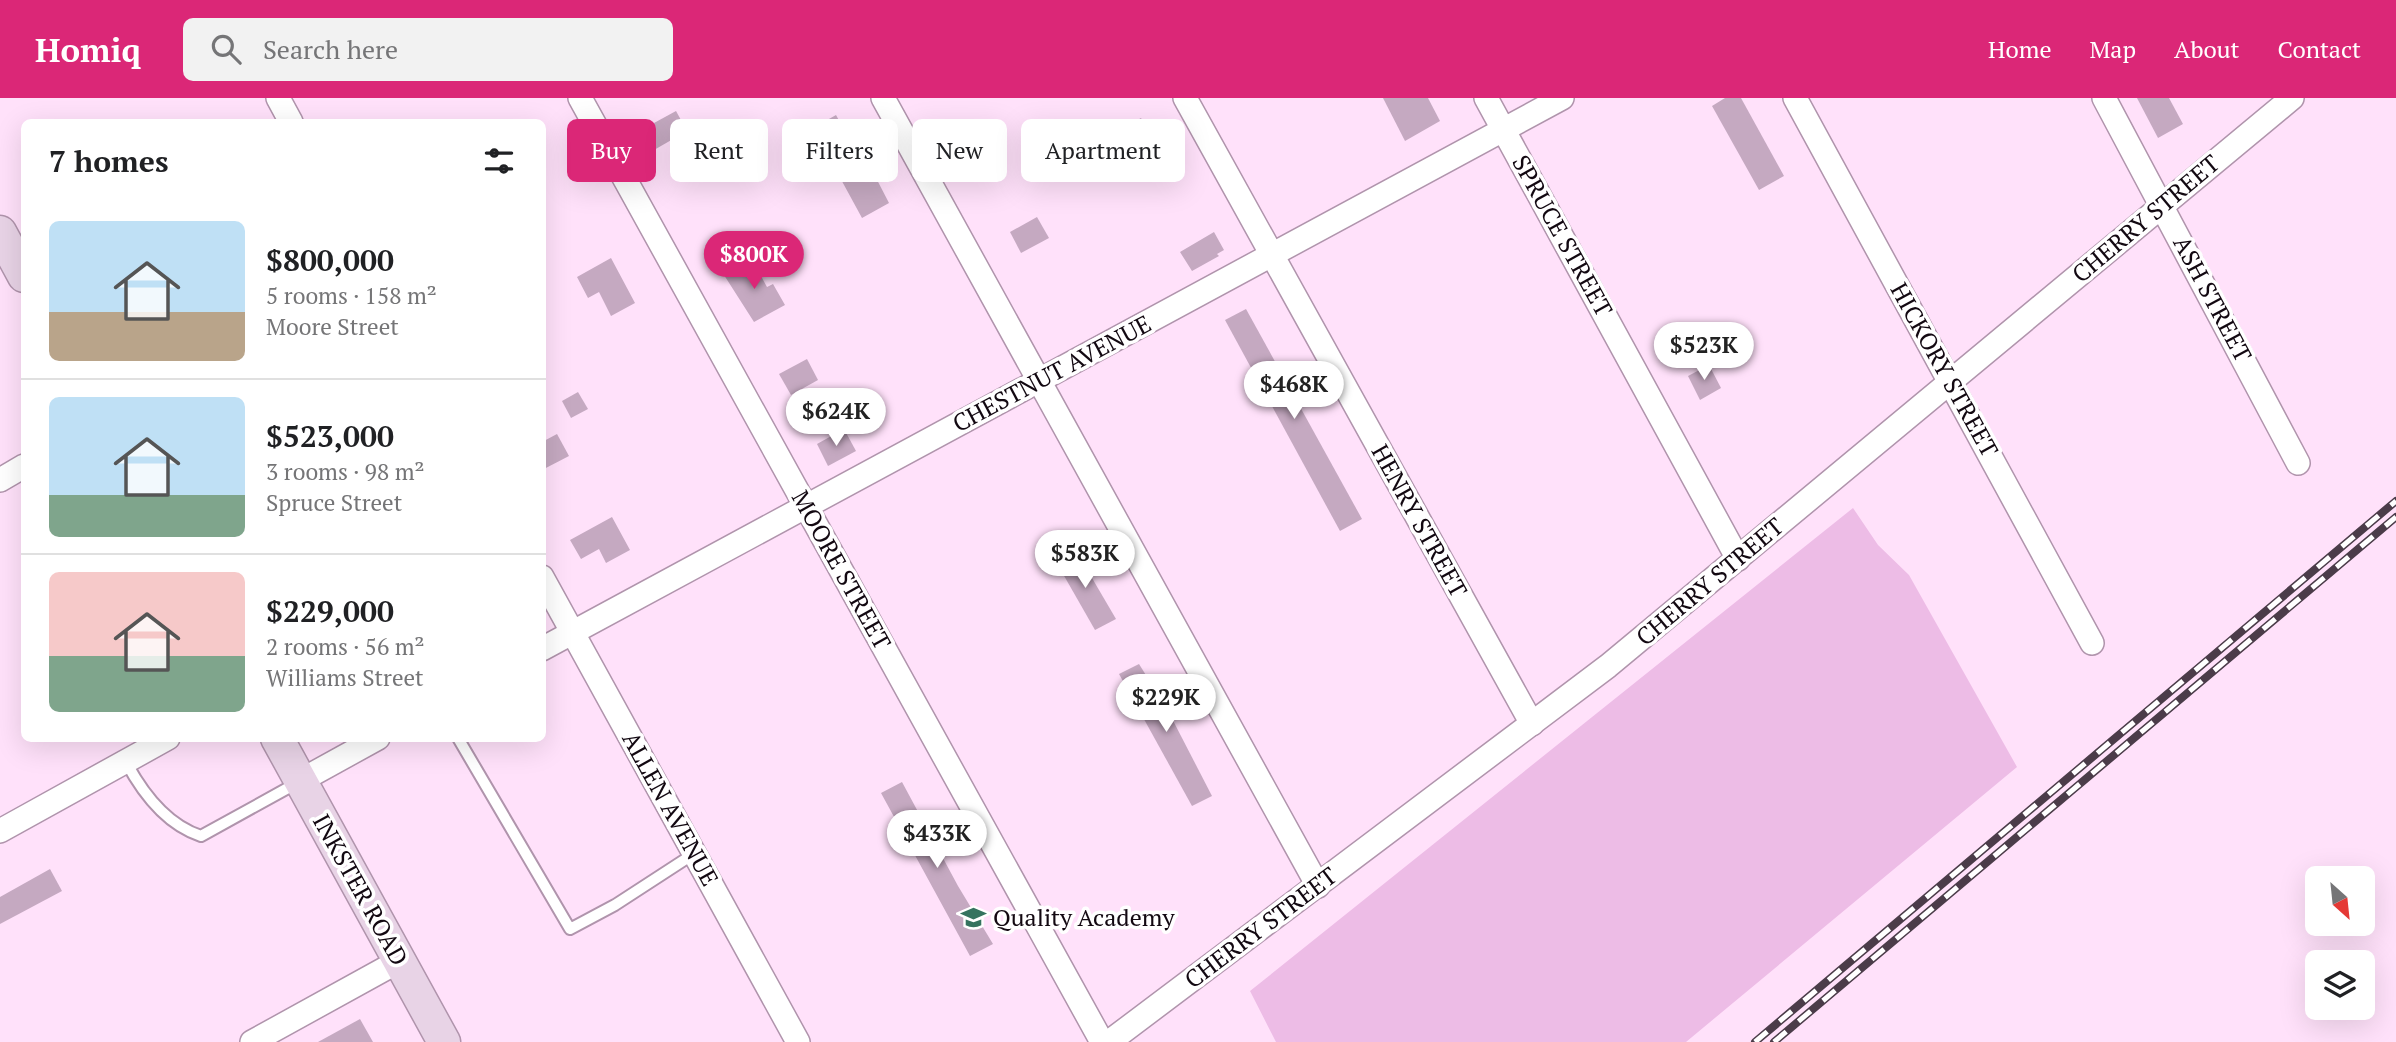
<!DOCTYPE html>
<html lang="en">
<head>
<meta charset="utf-8">
<style>
  body { margin:0; font-family:"PT Serif",serif; background:#f2f2f2; color:#202124; height:100vh; display:flex; flex-direction:column; font-size:26px; white-space:nowrap }
  * { box-sizing:border-box; margin:0 }
  p { font-size:23px; color:#757577 }
  .icon { flex:none; width:38px; height:38px; fill:none; stroke:currentColor; stroke-width:2; stroke-linecap:round; stroke-linejoin:round }
  .map { position:relative; flex:1; overflow:hidden }
  .sheet { position:absolute; left:21px; top:21px; width:525px; height:623px; display:flex; flex-direction:column; background:#fff; border-radius:10px; box-shadow:0 7px 28px #0002 }
  .sheet>* { flex:none }
  .guide { position:absolute; left:567px; top:21px; width:665px; height:63px; display:flex; gap:14px }
  .needle { width:46px; rotate:153deg }
  .tools { position:absolute; left:2305px; top:768px; display:grid; gap:14px }
  .tools a { display:grid; place-items:center; width:70px; height:70px; border-radius:10px; background:#fff; box-shadow:0 7px 28px #0002; font-size:35px }
  .price { position:absolute; translate:-50% -60px; padding:0 16px; border-radius:24px; background:#fff; color:#222; font-size:23px; line-height:46px; filter:drop-shadow(0 2px 4px #0008) }
  .price::after { content:''; position:absolute; left:50%; top:42px; width:21px; height:16px; margin-left:-10px; background:inherit; clip-path:polygon(0 0,100% 0,50% 100%) }
  .price.active { background:#db2777; color:#fff }
  ul { padding:0; list-style:none }
  li { display:flex; align-items:center; gap:21px; height:175px; padding:0 28px }
  li+li { border-top:2px solid #e0e0e0 }
  li span { display:grid; place-items:center; flex:none; width:196px; height:140px; border-radius:10px; color:#555 }
  li>.icon { margin-inline-start:auto }
  span .icon { width:84px; height:84px; fill:#fffc; stroke-width:1 }
  li b { font-size:30px }
  h2 { display:flex; justify-content:space-between; align-items:center; height:84px; padding:0 28px; font-size:30px }
  .pill { padding:0 24px; border-radius:10px; background:#fff; box-shadow:0 7px 28px #0002; font-size:24px; line-height:63px }
  .pill.active { background:#db2777; color:#fff }
  header { display:flex; align-items:center; gap:42px; box-sizing:border-box; height:98px; padding:0 35px; background:#db2777; color:#fff }
  header strong { font-size:33px }
  nav { display:flex; gap:38px; margin-inline-start:auto; font-size:24px }
  .search { width:490px; height:63px; background:#f2f2f2; display:flex; align-items:center; gap:18px; box-sizing:border-box; padding:0 24px; border-radius:10px; color:#757577; font-size:26px }
  .map>svg:first-child { display:block }
  .green { fill:#edbce6 }
  .building { fill:#c5a9c1 }
  .lines { fill:none; stroke-linecap:round; stroke-linejoin:round }
  .service-casing { stroke:#b094ac; stroke-width:14 }
  .minor-casing { stroke:#b094ac; stroke-width:26 }
  .secondary-casing { stroke:#b094ac; stroke-width:35 }
  .service { stroke:#fff; stroke-width:10 }
  .minor { stroke:#fff; stroke-width:23 }
  .secondary { stroke:#e8d3e6; stroke-width:32 }
  .rail-casing { stroke:#4b3c49; stroke-width:8 }
  .rail { stroke:#fff; stroke-width:5; stroke-dasharray:16; stroke-linecap:butt }
  .labels { text-anchor:middle; stroke-width:7; stroke-linejoin:round; paint-order:stroke }
  .street-label { font-size:24px; fill:#120811; stroke:#fff }
  .poi-label { font-size:24px; fill:#120811; stroke:#fff; text-anchor:start }
</style>
</head>
<body>
<header>
<strong>Homiq</strong>
<div class="search"><svg class="icon" aria-label="search" viewBox="0 0 24 24"><circle cx="10" cy="10" r="6"/><path d="M15 15l6 6"/></svg>Search here</div>
<nav><a>Home</a><a>Map</a><a>About</a><a>Contact</a></nav>
</header>
<div class="map">
<svg width="2396" height="944" viewBox="0 0 2396 944">
  <rect width="100%" height="100%" fill="#ffe1fa"/>
  <polygon class="green" points="1853,410 1878,447 1909,477 2017,669 1686,944 1276,944 1250,893"/>
  <g class="building">
    <polygon points="1383,0 1428,0 1440,23 1405,43"/>
    <polygon points="1725,0 1741,0 1784,78 1759,92 1712,8"/>
    <polygon points="2137,0 2169,0 2183,26 2158,40"/>
    <polygon points="676,13 687,33 654,52 643,31"/>
    <polygon points="836,17 855,52 860,49 889,105 862,120 813,30"/>
    <polygon points="1141,20 1152,41 1121,58 1110,38"/>
    <polygon points="984,37 995,58 968,73 956,52"/>
    <polygon points="1037,119 1049,140 1021,155 1010,134"/>
    <polygon points="1214,134 1224,152 1217,156 1219,158 1192,173 1180,154"/>
    <polygon points="611,160 635,205 611,218 599,194 588,200 577,179"/>
    <polygon points="752,162 767,189 773,186 785,207 754,224 724,177"/>
    <polygon points="1246,211 1362,421 1340,433 1225,222"/>
    <polygon points="807,261 818,282 791,297 779,276"/>
    <polygon points="1709,267 1721,290 1700,302 1688,278"/>
    <polygon points="578,294 588,311 571,320 562,303"/>
    <polygon points="844,331 856,353 828,368 817,346"/>
    <polygon points="557,336 569,358 542,372 542,344"/>
    <polygon points="612,419 630,452 606,465 599,451 581,461 570,442"/>
    <polygon points="1075,451 1116,521 1095,532 1055,462"/>
    <polygon points="1139,566 1166,609 1212,698 1192,708 1119,576"/>
    <polygon points="902,684 958,788 993,846 970,858 881,695"/>
    <polygon points="50,771 62,793 0,826 0,799"/>
    <polygon points="360,921 373,944 318,944"/>
  </g>
  <g class="lines">
    <defs>
      <g id="service">
        <polyline points="458,640 570,831 615,807 695,755"/>
        <path d="M126,664C142,694 167,727 201,738L297,685"/>
      </g>
      <g id="minor">
        <polyline points="278,0 291,24"/>
        <polyline points="580,0 1102,944"/>
        <polyline points="883,0 1318,788"/>
        <polyline points="1185,0 1532,626"/>
        <polyline points="1486,0 1738,461"/>
        <polyline points="1795,0 2092,545"/>
        <polyline points="2104,0 2298,365"/>
        <polyline points="0,382 24,368"/>
        <polyline points="542,479 798,944"/>
        <polyline points="542,551 1562,0"/>
        <polyline points="300,683 378,640"/>
        <polyline points="0,733 168,640"/>
        <polyline points="252,944 399,863"/>
        <polyline points="1109,944 1608,568 2292,0"/>
      </g>
      <g id="secondary">
        <polyline points="0,134 24,178"/>
        <polyline points="277,640 444,944"/>
      </g>
    </defs>
    <use href="#service" class="service-casing"/>
    <use href="#minor" class="minor-casing"/>
    <use href="#secondary" class="secondary-casing"/>
    <use href="#service" class="service"/>
    <use href="#minor" class="minor"/>
    <use href="#secondary" class="secondary"/>
    <defs>
      <g id="rail">
        <polyline points="1755,944 2396,403"/>
        <polyline points="1774,944 2396,419"/>
      </g>
    </defs>
    <use href="#rail" class="rail-casing"/>
    <use href="#rail" class="rail"/>
  </g>
  <defs>
    <symbol id="school-bare" viewBox="-9 -9 18 18"><path d="M0-5L7-2L0 1L-7-2ZM-4 1L0 2.5L4 1V4Q0 6-4 4Z" fill="#35735f" stroke="#fff" stroke-width="2.5" paint-order="stroke"/></symbol>
  </defs>
  <g fill-rule="evenodd">
    <use href="#school-bare" x="956" y="802" width="35" height="35"/>
  </g>
  <g class="labels">
    <g class="street-label">
      <text transform="translate(2146 121) rotate(-40)" y="8">CHERRY STREET</text>
      <text transform="translate(1562 138) rotate(61)" y="8">SPRUCE STREET</text>
      <text transform="translate(2212 201) rotate(62)" y="8">ASH STREET</text>
      <text transform="translate(1944 272) rotate(61)" y="8">HICKORY STREET</text>
      <text transform="translate(1052 276) rotate(-28)" y="8">CHESTNUT AVENUE</text>
      <text transform="translate(1419 423) rotate(61)" y="8">HENRY STREET</text>
      <text transform="translate(841 472) rotate(61)" y="8">MOORE STREET</text>
      <text transform="translate(1710 484) rotate(-40)" y="8">CHERRY STREET</text>
      <text transform="translate(670 711) rotate(61)" y="8">ALLEN AVENUE</text>
      <text transform="translate(360 792) rotate(61)" y="8">INKSTER ROAD</text>
      <text transform="translate(1261 830) rotate(-37)" y="8">CHERRY STREET</text>
    </g>
    <g class="poi-label">
      <text x="993" y="828">Quality Academy</text>
    </g>
  </g>
</svg>
<div class="tools">
<a><svg class="needle" viewBox="-14 -14 28 28"><path d="M0-13l5 13h-10z" fill="#e53935"/><path d="M0 13l5-13h-10z" fill="#757577"/></svg></a>
<a><svg class="icon" aria-label="layers" viewBox="0 0 24 24"><path d="M12 4l9 5-9 5-9-5zM3 14l9 5 9-5"/></svg></a>
</div>
<b class="price active" style="left:754px;top:193px">$800K</b>
<b class="price" style="left:1704px;top:284px">$523K</b>
<b class="price" style="left:1294px;top:323px">$468K</b>
<b class="price" style="left:836px;top:350px">$624K</b>
<b class="price" style="left:1085px;top:492px">$583K</b>
<b class="price" style="left:1166px;top:636px">$229K</b>
<b class="price" style="left:937px;top:772px">$433K</b>
<div class="guide">
<a class="pill active">Buy</a>
<a class="pill">Rent</a>
<a class="pill">Filters</a>
<a class="pill">New</a>
<a class="pill">Apartment</a>
</div>
<section class="sheet">
<h2>7 homes<svg class="icon" aria-label="filters" viewBox="0 0 24 24"><path d="M4 7h16M4 17h16"/><circle cx="9" cy="7" r="2"/><circle cx="15" cy="17" r="2"/></svg></h2>
<ul>
<li><span style="background:linear-gradient(#bfe0f5 65%,#b9a48a 0)"><svg class="icon" aria-label="home" viewBox="0 0 24 24"><path d="M3 11l9-7 9 7M6 9v11h12V9"/></svg></span><div><b>$800,000</b><p>5 rooms · 158 m²</p><p>Moore Street</p></div></li>
<li><span style="background:linear-gradient(#bfe0f5 70%,#7fa58c 0)"><svg class="icon" aria-label="home" viewBox="0 0 24 24"><path d="M3 11l9-7 9 7M6 9v11h12V9"/></svg></span><div><b>$523,000</b><p>3 rooms · 98 m²</p><p>Spruce Street</p></div></li>
<li><span style="background:linear-gradient(#f6c9c9 60%,#7fa58c 0)"><svg class="icon" aria-label="home" viewBox="0 0 24 24"><path d="M3 11l9-7 9 7M6 9v11h12V9"/></svg></span><div><b>$229,000</b><p>2 rooms · 56 m²</p><p>Williams Street</p></div></li>
</ul>
</section>
</div>
</body>
</html>
